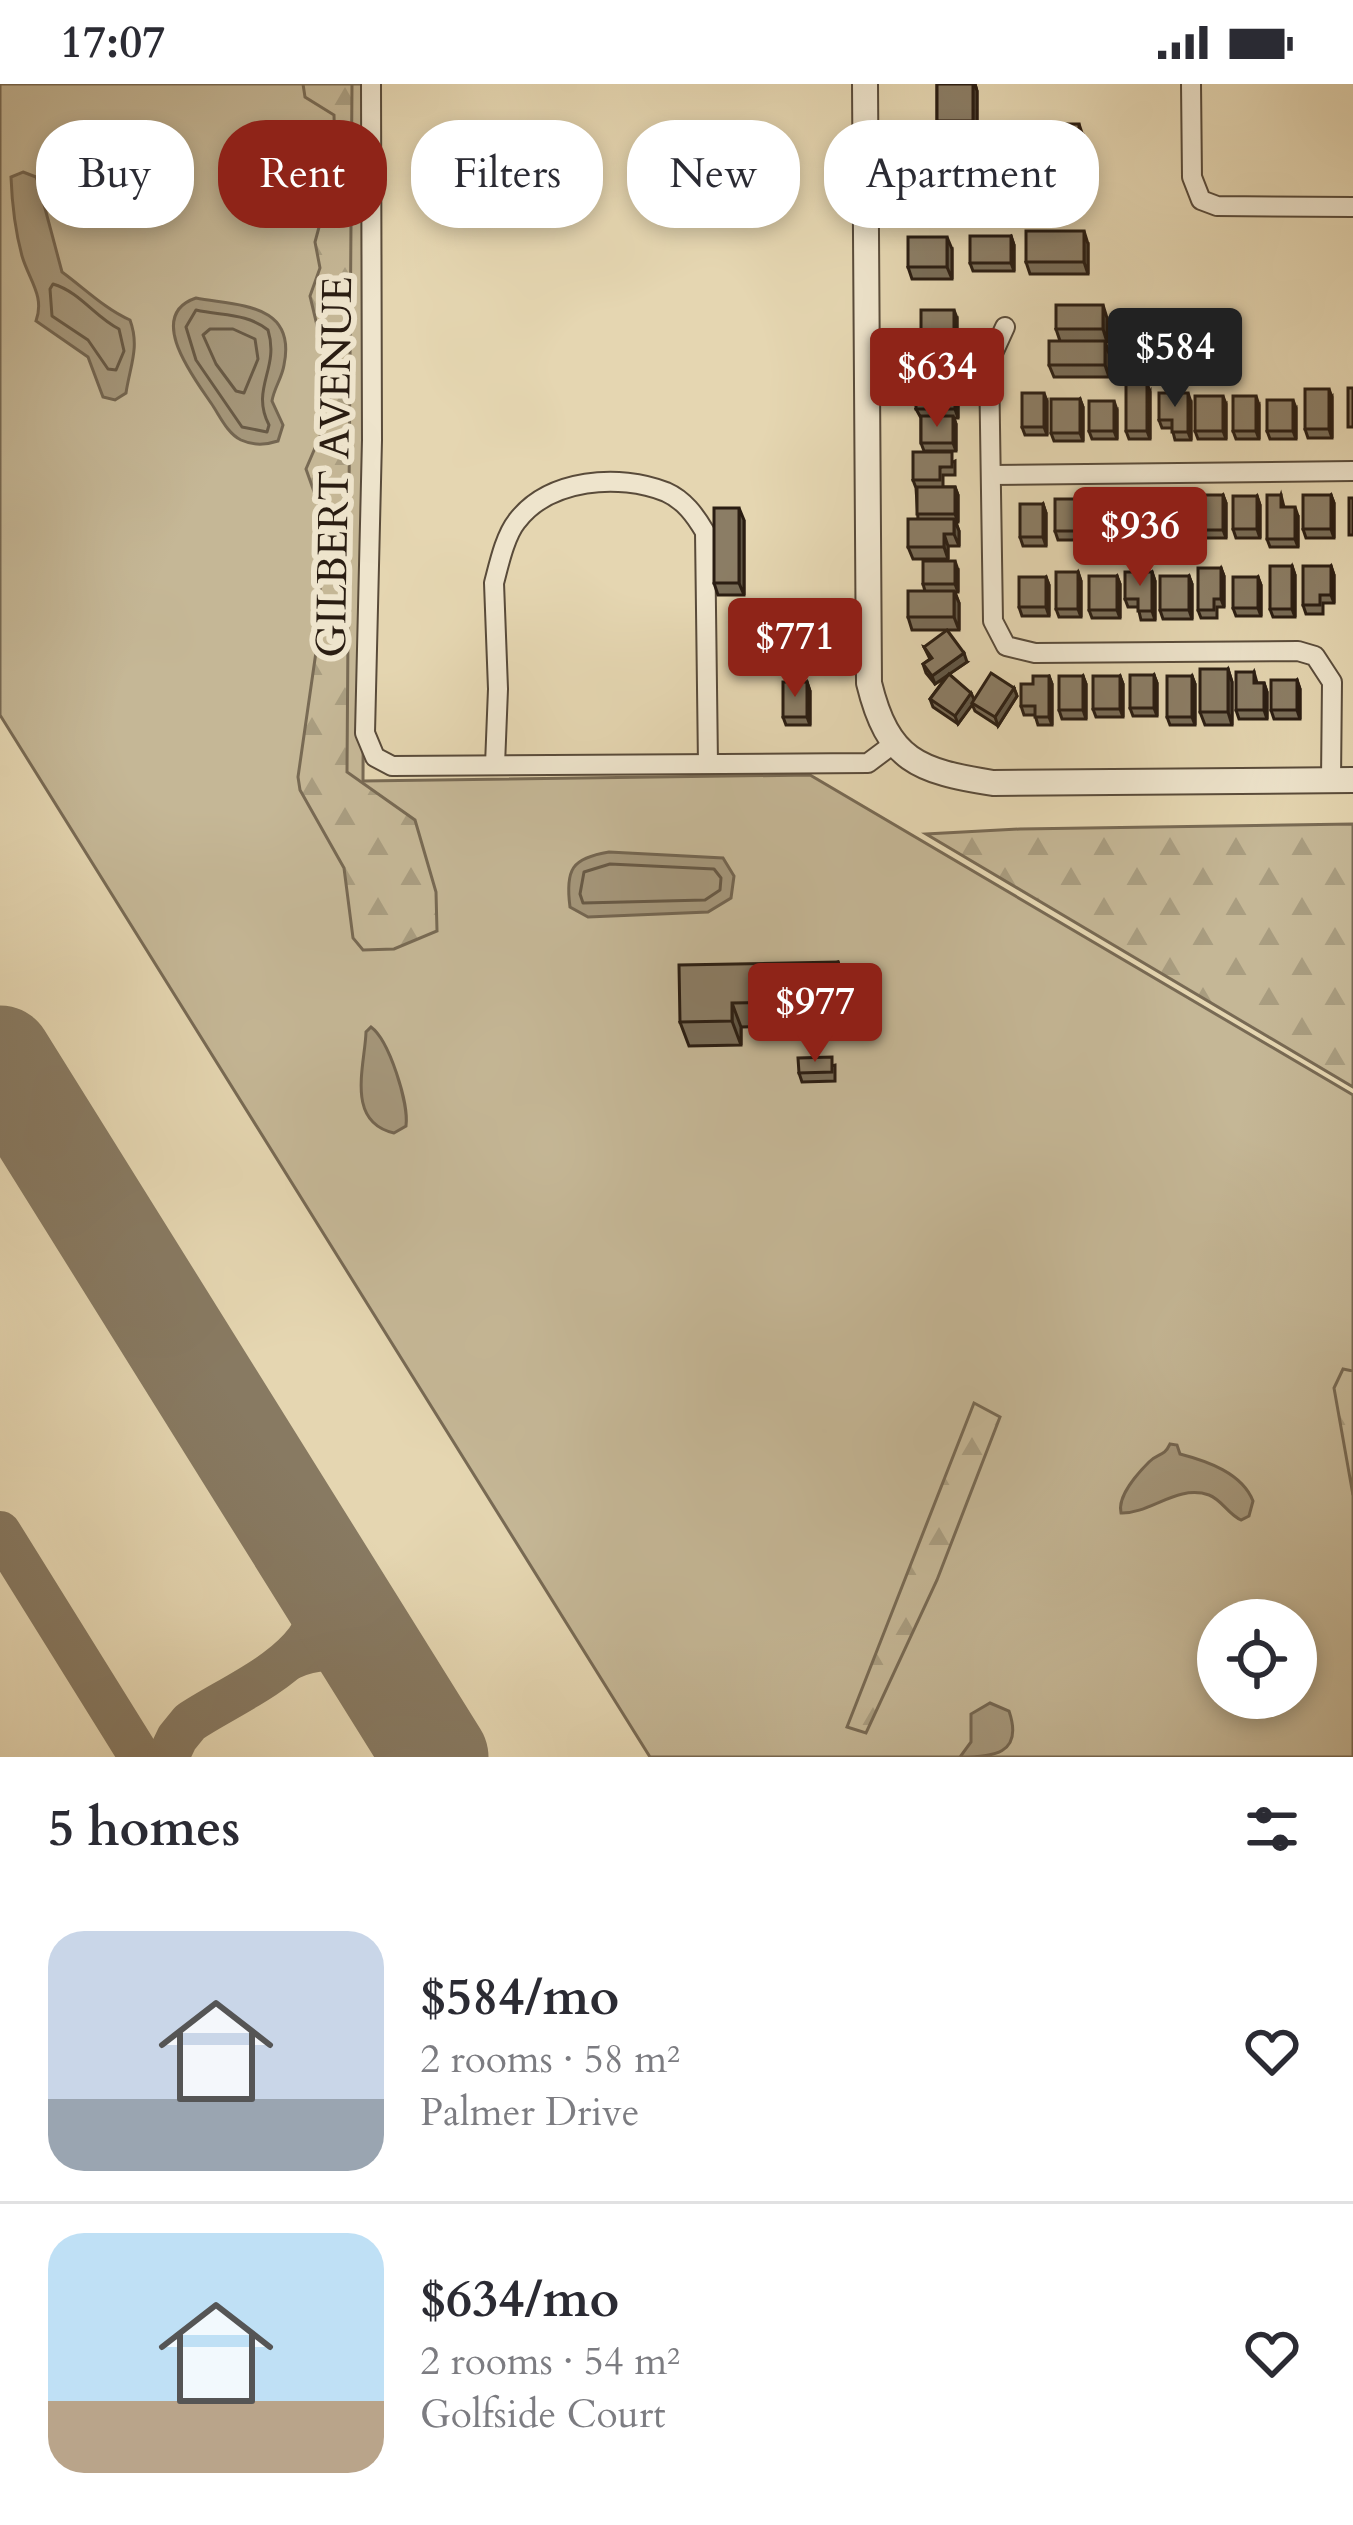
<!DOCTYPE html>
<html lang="en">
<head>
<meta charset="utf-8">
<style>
  body { margin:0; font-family:Cardo,serif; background:#f2f2f3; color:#2b2b33; height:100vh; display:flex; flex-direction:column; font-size:45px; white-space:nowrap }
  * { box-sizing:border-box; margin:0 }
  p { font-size:39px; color:#7c7c81 }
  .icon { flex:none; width:66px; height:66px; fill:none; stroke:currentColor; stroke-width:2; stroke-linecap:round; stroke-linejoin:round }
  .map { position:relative; height:1673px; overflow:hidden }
  .sheet { display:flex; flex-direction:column; background:#fff; flex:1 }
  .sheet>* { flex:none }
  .top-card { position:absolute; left:36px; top:36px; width:1281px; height:108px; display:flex; gap:24px }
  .fabs { position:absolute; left:1197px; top:1515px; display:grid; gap:24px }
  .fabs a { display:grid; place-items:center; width:120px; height:120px; border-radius:50%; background:#fff; box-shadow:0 6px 18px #0003; font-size:60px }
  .price { position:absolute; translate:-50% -102px; padding:0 27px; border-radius:12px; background:#8f2418; color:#fff; font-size:39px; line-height:78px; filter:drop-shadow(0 3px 6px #0008) }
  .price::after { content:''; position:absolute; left:50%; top:72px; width:36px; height:27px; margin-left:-18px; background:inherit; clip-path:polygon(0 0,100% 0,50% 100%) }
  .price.current { background:#222; color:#fff }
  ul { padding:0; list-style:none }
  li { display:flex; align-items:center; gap:36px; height:300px; padding:0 48px }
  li+li { border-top:3px solid #e1e1e2 }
  li span { display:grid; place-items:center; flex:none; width:336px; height:240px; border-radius:36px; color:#555 }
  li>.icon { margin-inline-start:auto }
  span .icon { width:144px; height:144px; fill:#fffc; stroke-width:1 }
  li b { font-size:51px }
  h2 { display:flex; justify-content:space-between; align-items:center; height:144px; padding:0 48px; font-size:51px }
  .tag { padding:0 42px; border-radius:48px; background:#fff; box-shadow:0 6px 18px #0003; font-size:42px; line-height:108px }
  .tag.current { background:#8f2418; color:#fff }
  .status { display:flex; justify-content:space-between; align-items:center; height:84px; padding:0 60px; background:#fff; direction:ltr }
  .status svg { height:33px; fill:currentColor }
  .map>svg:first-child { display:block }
  .grass { fill:#c5b796; stroke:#786a54; stroke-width:3; fill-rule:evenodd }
  .forest { fill:url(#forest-firs); stroke:#786a54; stroke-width:3 }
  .water { fill:#a5977b; stroke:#746651; stroke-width:3 }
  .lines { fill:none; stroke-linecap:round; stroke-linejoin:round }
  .shore { stroke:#685a46; stroke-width:3 }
  .taxiway { stroke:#887a62; stroke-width:42 }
  .runway { stroke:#887a62; stroke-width:105 }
  .minor-casing { stroke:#594b3a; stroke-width:22 }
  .tertiary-casing { stroke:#594b3a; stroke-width:28 }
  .minor { stroke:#eee4cc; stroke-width:18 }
  .tertiary { stroke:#eee4cc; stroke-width:24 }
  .wall { fill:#786c57; stroke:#2a1d12; stroke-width:3 }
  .shaded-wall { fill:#615847; stroke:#2a1d12; stroke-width:3 }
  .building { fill:#8b7d65; stroke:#2a1d12; stroke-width:3 }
  .labels { text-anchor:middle; stroke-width:12; stroke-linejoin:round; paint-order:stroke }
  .street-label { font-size:42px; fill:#2a1d12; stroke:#eee4cc }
</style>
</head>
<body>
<div class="status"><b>17:07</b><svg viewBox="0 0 49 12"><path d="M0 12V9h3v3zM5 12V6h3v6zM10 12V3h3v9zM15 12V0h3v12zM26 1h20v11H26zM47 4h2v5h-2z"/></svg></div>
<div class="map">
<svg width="1353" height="1673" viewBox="0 0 1353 1673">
  <defs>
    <pattern id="forest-firs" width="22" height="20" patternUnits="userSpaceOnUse" patternTransform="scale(3)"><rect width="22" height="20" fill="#c5b796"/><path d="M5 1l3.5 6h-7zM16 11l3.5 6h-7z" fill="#a99d80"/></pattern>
  </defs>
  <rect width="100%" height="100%" fill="#e5d6b1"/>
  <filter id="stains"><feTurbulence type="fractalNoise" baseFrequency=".00167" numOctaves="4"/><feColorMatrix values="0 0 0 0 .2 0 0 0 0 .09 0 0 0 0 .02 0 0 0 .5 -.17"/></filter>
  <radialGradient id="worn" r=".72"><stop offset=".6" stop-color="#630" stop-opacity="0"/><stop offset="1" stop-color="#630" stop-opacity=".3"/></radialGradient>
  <path class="grass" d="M0,0H366L363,697L810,691L1353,1011V1673H650L0,631ZM1218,1536H1296V1614H1218Z"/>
  <g class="forest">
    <polygon points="303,0 352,0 347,688 415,736 436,808 437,847 394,865 363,866 353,854 344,784 300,706 298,693 318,554 323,433 306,385 330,329 329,292 310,212 320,184 315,158 322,132 336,113 334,31 305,13"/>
    <polygon points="1353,740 1353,1003 926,750 1020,745"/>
    <polygon points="1343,1285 1353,1287 1353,1411 1334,1304"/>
    <polygon points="974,1319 1000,1333 937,1496 866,1649 847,1643"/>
  </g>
  <g class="water">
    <path d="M23,88L36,93L38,98L62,188C84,204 105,225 130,236C140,263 130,282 126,309L115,316L103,313L88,273L36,237C45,212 29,196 22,172C15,146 12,120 11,93Z"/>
    <path d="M196,214C236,222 297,218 284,281C282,294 274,304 272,317L283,341L278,357C266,361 254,362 241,356C227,349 220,332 211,319C194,294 145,231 196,214Z"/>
    <path d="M609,768L723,774L734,792L731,814L708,828L588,833L570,823C565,785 572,774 609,768Z"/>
    <path d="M371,943C389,956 409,1019 406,1042L394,1049C345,1038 365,981 366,948Z"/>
    <path d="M1170,1360L1177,1361L1180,1370C1207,1377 1242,1389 1253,1417L1249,1432L1241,1436C1228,1430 1222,1416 1209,1411C1177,1400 1150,1430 1121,1429C1117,1413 1137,1390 1149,1378C1158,1369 1164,1373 1170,1360Z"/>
    <path d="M990,1619L1009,1627C1024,1671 992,1673 960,1673L971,1658V1630Z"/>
  </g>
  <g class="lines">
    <g class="shore">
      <path d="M53,200C80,208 95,233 119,245L124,267L116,286L108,285L88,256L52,232L50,205Z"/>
      <path d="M196,226C222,232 247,229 268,246C280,285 250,304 269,341L267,348L242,343L196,276L186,243Z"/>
      <polygon points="210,245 233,245 255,255 258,275 244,309 236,307 216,280 203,251"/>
      <polygon points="610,780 714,785 721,794 720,806 705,816 583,819 580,810 584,788"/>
    </g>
    <g class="taxiway">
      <polyline points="0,1013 19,1021 34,1035 114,1163"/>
      <polyline points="0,1448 140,1673"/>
      <path d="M290,1575C369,1540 398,1619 431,1673"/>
      <path d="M168,1673L177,1654L190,1638C244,1602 348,1566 314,1484L235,1356"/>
    </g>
    <polyline class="runway" points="0,974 436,1673"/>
    <defs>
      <g id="minor">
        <polyline points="371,0 372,356 365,649 375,673 392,682 868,679 892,661"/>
        <polyline points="1191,0 1192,93 1201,116 1217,122 1353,123"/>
        <polyline points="1005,243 989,278 993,537 1006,562 1035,569 1298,567 1315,572 1332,598 1331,696"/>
        <polyline points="991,391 1353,387"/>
        <path d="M495,681L498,605L494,499C499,480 505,452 517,437C549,395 619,389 666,408C684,416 695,431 705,448L708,680"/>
      </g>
      <path id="tertiary" d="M865,0L869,599C888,677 918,687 993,699L1353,696"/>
    </defs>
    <use href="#minor" class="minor-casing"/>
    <use href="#tertiary" class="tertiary-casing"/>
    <use href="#minor" class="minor"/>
    <use href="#tertiary" class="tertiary"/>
  </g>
  <g class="wall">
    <polygon points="937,0 975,0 977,7 977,49 973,49 977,60 977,102 940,102 936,89 941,47 937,37"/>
    <polygon points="1083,52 1083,94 1053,94 1049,81"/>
    <polygon points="1011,152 1014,161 1014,187 973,187 970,179"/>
    <polygon points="1088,160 1088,190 1030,190 1026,178"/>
    <polygon points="952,165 952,195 912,195 908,183"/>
    <polygon points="957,234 957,258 924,258 921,249"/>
    <polygon points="1107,234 1107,258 1105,258 1109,270 1109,293 1054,293 1049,281 1060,257 1056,245"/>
    <polygon points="948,269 948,274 955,274 958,282 958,297 924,297 921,289"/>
    <polygon points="958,306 958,334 954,334 956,340 956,367 924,367 921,359 921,334 916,325"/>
    <polygon points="1150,308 1150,355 1129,355 1126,347"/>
    <polygon points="1332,313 1332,354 1308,354 1305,345"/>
    <polygon points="1080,315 1083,323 1083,357 1054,357 1051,349"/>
    <polygon points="1047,317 1047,351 1025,351 1022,343"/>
    <polygon points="1191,318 1191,356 1175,356 1172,344 1162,344 1159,336"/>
    <polygon points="1226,320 1226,355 1198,355 1195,347"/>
    <polygon points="1259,321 1259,355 1236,355 1233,347"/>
    <polygon points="1296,324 1296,355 1270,355 1267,347"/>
    <polygon points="1117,326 1117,355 1092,355 1089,347"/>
    <polygon points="955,377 955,391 943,391 943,403 955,403 958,411 958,438 956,438 959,447 959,462 948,462 948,475 913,475 908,463 918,435 916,404 913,396"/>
    <polygon points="1223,411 1226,419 1226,454 1199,454 1196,446"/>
    <polygon points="1281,411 1284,423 1298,432 1298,463 1270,463 1267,455"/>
    <polygon points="1331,411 1334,419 1334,454 1306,454 1303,445"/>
    <polygon points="1187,412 1190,421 1190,458 1163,458 1160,450"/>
    <polygon points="1257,412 1260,421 1260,454 1236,454 1233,445"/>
    <polygon points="1115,413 1118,421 1118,454 1091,454 1088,446"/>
    <polygon points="1151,413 1154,421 1154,455 1126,455 1123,447"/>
    <polygon points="1078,415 1081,423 1081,456 1058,456 1055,447"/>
    <polygon points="1043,420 1046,429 1046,462 1023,462 1020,453"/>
    <polygon points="744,436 744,511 718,511 714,499"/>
    <polygon points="1292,482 1295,491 1295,533 1273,533 1270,525"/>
    <polygon points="1331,482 1334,491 1334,519 1323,519 1323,530 1306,530 1303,521"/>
    <polygon points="1221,484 1224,492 1224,523 1217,523 1217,534 1201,534 1198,526"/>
    <polygon points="958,486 958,508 955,508 959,519 959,546 912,546 908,533 925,507 923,500"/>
    <polygon points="1078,488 1081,497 1081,533 1059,533 1056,525"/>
    <polygon points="1152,488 1155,497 1155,536 1141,536 1138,523 1128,523 1125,515"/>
    <polygon points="1117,492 1120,500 1120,534 1092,534 1089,526"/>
    <polygon points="1189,492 1192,500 1192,535 1163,535 1160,526"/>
    <polygon points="1046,493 1049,501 1049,532 1022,532 1019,523"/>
    <polygon points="1258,493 1261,501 1261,532 1236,532 1233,524"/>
    <polygon points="924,563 967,578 949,590 974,615 1014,604 1017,612 998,642 975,627 972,620 958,640 933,623 930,615 947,592 935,600 926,589 923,580 930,575"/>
    <polygon points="1228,585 1232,598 1232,641 1205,641 1200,628"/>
    <polygon points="1254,588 1257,599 1264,599 1267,608 1267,635 1239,635 1236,626"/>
    <polygon points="1154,591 1157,599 1157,632 1133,632 1130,624"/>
    <polygon points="1049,592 1052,600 1052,641 1038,641 1035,631 1024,631 1021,622 1033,600"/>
    <polygon points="1083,592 1086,600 1086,635 1062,635 1059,626"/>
    <polygon points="1120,592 1123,600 1123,633 1096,633 1093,625"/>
    <polygon points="1192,592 1195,600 1195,641 1170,641 1167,633"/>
    <polygon points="1297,596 1300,605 1300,635 1274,635 1271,626"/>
    <polygon points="807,598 810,607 810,641 786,641 783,633"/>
    <polygon points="838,878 847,902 847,941 741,943 741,961 689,962 680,938"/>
    <polygon points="835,981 835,997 802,998 799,989"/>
  </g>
  <g class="shaded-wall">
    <polygon points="973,0 975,0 977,7 977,49 973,37"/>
    <polygon points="1079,40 1083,52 1083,94 1079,81"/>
    <polygon points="973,47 977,60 977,102 973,89"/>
    <polygon points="1084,147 1088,160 1088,190 1084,178"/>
    <polygon points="1011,152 1014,161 1014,187 1011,179"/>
    <polygon points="947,153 952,165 952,195 947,183"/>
    <polygon points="1103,221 1107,234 1107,258 1103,245"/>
    <polygon points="954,226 957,234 957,258 954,249"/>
    <polygon points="1105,257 1109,270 1109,293 1105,281"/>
    <polygon points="955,298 958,306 958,334 955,325"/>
    <polygon points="1147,299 1150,308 1150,355 1147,347"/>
    <polygon points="1329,305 1332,313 1332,354 1329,345"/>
    <polygon points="1044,309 1047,317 1047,351 1044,343"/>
    <polygon points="1188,309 1191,318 1191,356 1188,348"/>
    <polygon points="1223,312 1226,320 1226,355 1223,347"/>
    <polygon points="1256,312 1259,321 1259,355 1256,347"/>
    <polygon points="1080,315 1083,323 1083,357 1080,349"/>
    <polygon points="1293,316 1296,324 1296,355 1293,347"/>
    <polygon points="1114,317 1117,326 1117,355 1114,347"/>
    <polygon points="953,332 956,340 956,367 953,359"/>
    <polygon points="955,403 958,411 958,438 955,430"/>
    <polygon points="1223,411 1226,419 1226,454 1223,446"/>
    <polygon points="1331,411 1334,419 1334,454 1331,445"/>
    <polygon points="1187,412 1190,421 1190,458 1187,450"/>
    <polygon points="1257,412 1260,421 1260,454 1257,445"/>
    <polygon points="1115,413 1118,421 1118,454 1115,446"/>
    <polygon points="1151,413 1154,421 1154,455 1151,447"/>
    <polygon points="1078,415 1081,423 1081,456 1078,447"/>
    <polygon points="1043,420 1046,429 1046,462 1043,453"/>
    <polygon points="1295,423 1298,432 1298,463 1295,455"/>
    <polygon points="739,424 744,436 744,511 739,499"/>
    <polygon points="954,435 959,447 959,462 954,450"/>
    <polygon points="944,450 948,462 948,475 944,463"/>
    <polygon points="955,477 958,486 958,508 955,500"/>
    <polygon points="1292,482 1295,491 1295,533 1292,525"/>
    <polygon points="1331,482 1334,491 1334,519 1331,511"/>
    <polygon points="1221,484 1224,492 1224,523 1221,515"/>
    <polygon points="1078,488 1081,497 1081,533 1078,525"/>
    <polygon points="1152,488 1155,497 1155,536 1152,527"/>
    <polygon points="1117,492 1120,500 1120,534 1117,526"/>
    <polygon points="1189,492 1192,500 1192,535 1189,526"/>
    <polygon points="1046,493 1049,501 1049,532 1046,523"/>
    <polygon points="1258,493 1261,501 1261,532 1258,524"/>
    <polygon points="954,507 959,519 959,546 954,533"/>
    <polygon points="964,569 967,578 935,600 932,592"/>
    <polygon points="1228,585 1232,598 1232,641 1228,628"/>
    <polygon points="1154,591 1157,599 1157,632 1154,624"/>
    <polygon points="1049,592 1052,600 1052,641 1049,633"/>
    <polygon points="1083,592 1086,600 1086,635 1083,626"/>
    <polygon points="1120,592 1123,600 1123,633 1120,625"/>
    <polygon points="1192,592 1195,600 1195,641 1192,633"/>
    <polygon points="1297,596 1300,605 1300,635 1297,626"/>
    <polygon points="807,598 810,607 810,641 807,633"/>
    <polygon points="1264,599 1267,608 1267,635 1264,626"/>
    <polygon points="1014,604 1017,612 998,642 995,633"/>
    <polygon points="971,609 975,617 958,640 955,632"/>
    <polygon points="838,878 847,902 847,941 839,917"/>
    <polygon points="732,919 741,943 741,961 732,937"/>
  </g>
  <g class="building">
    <rect x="937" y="0" width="36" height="37"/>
    <rect x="1049" y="40" width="30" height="41"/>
    <rect x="936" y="47" width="37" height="42"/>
    <rect x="1026" y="147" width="58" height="31"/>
    <rect x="970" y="152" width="41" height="27"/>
    <rect x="908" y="153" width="39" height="30"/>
    <rect x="1056" y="221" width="47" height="24"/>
    <rect x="921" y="226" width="33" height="23"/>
    <rect x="1049" y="257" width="56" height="24"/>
    <polygon points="921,260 945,260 945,274 955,274 955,289 921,289"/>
    <rect x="916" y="298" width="39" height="27"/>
    <rect x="1126" y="299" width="21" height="48"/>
    <rect x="1348" y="304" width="5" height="39"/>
    <rect x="1305" y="305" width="24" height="40"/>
    <rect x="1022" y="309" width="22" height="34"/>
    <polygon points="1159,309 1188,309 1188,348 1172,348 1172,336 1159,336"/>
    <rect x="1195" y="312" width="28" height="35"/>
    <rect x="1233" y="312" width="23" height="35"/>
    <rect x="1051" y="315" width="29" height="34"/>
    <rect x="1267" y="316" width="26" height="31"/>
    <rect x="1089" y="317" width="25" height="30"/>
    <rect x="921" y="332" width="32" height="27"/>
    <polygon points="913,368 952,368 952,383 940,383 940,396 913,396"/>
    <rect x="917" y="403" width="38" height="27"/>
    <rect x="1196" y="411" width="27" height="35"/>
    <polygon points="1267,411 1281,411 1281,423 1295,423 1295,455 1267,455"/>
    <rect x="1303" y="411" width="28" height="34"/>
    <rect x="1160" y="412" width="27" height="38"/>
    <rect x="1233" y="412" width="24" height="33"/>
    <rect x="1088" y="413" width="27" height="33"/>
    <rect x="1123" y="413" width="28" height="34"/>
    <rect x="1349" y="414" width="4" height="37"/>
    <rect x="1055" y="415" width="23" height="32"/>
    <rect x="1020" y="420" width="23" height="33"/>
    <rect x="714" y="424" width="25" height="75"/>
    <polygon points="908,435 954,435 954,450 944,450 944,463 908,463"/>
    <rect x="923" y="477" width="32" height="23"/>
    <rect x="1270" y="482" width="22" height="43"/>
    <polygon points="1303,482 1331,482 1331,511 1320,511 1320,521 1303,521"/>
    <polygon points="1198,484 1221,484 1221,515 1214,515 1214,526 1198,526"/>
    <rect x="1056" y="488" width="22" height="37"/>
    <polygon points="1125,488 1152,488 1152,527 1138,527 1138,515 1125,515"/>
    <rect x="1089" y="492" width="28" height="34"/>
    <rect x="1160" y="492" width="29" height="34"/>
    <rect x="1019" y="493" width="27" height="30"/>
    <rect x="1233" y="493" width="25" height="31"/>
    <rect x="908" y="507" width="46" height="26"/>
    <polygon points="947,546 964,569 932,592 923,580 932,574 924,563"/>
    <rect x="1200" y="585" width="28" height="43"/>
    <polygon points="1236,588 1254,588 1254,599 1264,599 1264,626 1236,626"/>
    <polygon points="991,589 1014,604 995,633 972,619"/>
    <polygon points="949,590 971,609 955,632 930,615"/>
    <rect x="1130" y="591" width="24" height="33"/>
    <polygon points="1033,592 1049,592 1049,633 1035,633 1035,622 1021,622 1021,600 1033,600"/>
    <rect x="1059" y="592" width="24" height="34"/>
    <rect x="1093" y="592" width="27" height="33"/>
    <rect x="1167" y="592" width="25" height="41"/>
    <rect x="1271" y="596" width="26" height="30"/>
    <rect x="783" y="598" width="24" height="35"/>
    <polygon points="838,878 839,917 732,919 732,937 680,938 679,881"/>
    <polygon points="832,973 832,988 799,989 798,974"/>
  </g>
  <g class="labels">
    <g class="street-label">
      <text transform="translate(333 383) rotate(-89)" y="15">GILBERT AVENUE</text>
    </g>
  </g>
  <rect width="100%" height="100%" filter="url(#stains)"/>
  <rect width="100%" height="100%" fill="url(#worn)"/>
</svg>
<div class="fabs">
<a><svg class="icon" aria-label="locate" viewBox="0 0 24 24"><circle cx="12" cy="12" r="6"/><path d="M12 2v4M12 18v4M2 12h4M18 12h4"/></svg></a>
</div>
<b class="price current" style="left:1175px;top:326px">$584</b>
<b class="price" style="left:937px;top:346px">$634</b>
<b class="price" style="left:1140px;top:505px">$936</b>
<b class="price" style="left:795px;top:616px">$771</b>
<b class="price" style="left:815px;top:981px">$977</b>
<div class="top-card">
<a class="tag">Buy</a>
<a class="tag current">Rent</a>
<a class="tag">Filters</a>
<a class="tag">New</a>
<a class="tag">Apartment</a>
</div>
</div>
<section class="sheet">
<h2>5 homes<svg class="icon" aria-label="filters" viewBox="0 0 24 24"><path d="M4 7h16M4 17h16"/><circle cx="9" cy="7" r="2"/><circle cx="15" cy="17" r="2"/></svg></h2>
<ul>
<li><span style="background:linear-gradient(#c9d6e8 70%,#9aa5b1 0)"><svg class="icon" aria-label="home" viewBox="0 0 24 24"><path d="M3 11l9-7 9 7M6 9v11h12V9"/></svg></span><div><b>$584/mo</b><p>2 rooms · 58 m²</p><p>Palmer Drive</p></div><svg class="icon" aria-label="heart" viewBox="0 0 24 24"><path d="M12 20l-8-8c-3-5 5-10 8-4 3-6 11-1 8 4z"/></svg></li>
<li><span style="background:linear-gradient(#bfe0f5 70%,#b9a48a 0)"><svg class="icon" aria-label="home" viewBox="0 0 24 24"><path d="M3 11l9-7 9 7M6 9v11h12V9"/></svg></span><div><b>$634/mo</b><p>2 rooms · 54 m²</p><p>Golfside Court</p></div><svg class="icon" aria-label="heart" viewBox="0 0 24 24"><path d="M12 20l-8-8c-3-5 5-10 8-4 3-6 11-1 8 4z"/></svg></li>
</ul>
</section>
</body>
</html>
